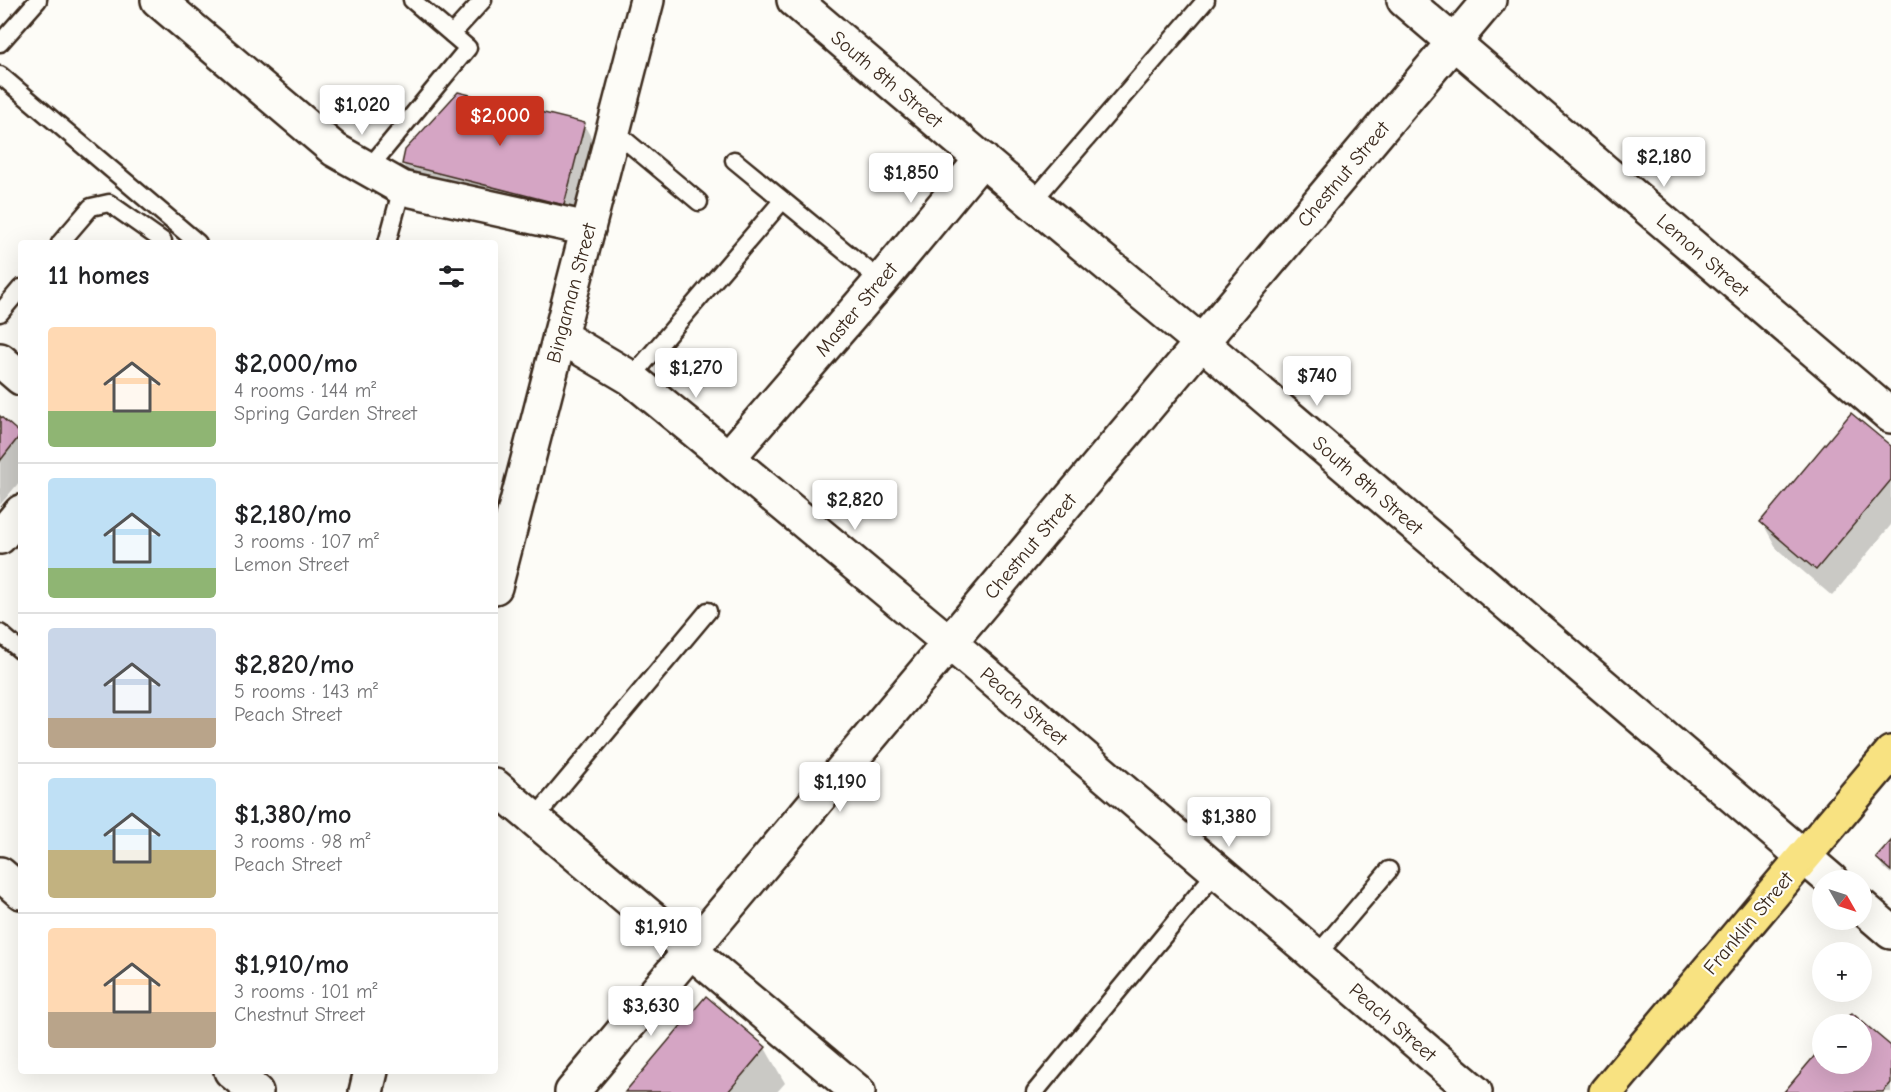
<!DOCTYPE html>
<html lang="en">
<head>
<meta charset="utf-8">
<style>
  body { margin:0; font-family:"Comic Neue",sans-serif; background:#f6f6f6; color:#202124; height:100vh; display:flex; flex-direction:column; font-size:22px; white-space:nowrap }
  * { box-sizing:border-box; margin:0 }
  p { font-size:20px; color:#757577 }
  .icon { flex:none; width:33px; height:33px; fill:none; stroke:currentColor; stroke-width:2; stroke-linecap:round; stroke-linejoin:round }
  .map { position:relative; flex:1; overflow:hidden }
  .side { position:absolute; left:18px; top:240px; width:480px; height:834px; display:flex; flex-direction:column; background:#fff; border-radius:6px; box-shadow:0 6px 24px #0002 }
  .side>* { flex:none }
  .needle { width:39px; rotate:129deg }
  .buttons { position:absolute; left:1812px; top:870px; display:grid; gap:12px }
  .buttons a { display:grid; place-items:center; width:60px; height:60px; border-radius:50%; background:#fff; box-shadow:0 6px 24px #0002; font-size:30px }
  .price { position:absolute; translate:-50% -51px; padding:0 14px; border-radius:6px; background:#fff; color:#222; font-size:20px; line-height:39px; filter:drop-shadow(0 2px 3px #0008) }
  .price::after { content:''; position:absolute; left:50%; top:36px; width:18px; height:14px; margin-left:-9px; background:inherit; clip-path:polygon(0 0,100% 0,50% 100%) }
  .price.active { background:#c8321e; color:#fff }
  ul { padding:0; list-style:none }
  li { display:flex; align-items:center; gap:18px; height:150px; padding:0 30px }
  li+li { border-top:2px solid #e0e0e0 }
  li span { display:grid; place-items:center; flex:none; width:168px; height:120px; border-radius:6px; color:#555 }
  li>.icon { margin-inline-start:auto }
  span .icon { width:72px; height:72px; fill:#fffc; stroke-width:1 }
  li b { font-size:26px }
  h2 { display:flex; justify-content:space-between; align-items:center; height:72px; padding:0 30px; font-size:26px }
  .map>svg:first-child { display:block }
  .shadow { fill:#0003 }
  .building { fill:#d5a5c4; stroke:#3b2a1e; stroke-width:1.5 }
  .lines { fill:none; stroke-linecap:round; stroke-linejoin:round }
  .lane-casing { stroke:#3b2a1e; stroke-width:21 }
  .street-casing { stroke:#3b2a1e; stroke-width:38 }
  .secondary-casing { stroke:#3b2a1e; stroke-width:38 }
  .primary-casing { stroke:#3b2a1e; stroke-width:38 }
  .lane { stroke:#fdfcf7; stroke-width:16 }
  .street { stroke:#fdfcf7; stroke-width:33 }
  .secondary { stroke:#fdfcf7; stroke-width:33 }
  .primary { stroke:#f8e281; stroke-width:33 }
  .labels { text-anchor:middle; stroke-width:4.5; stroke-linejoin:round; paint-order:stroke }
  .street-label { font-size:20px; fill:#3b2a1e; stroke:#fdfcf7 }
</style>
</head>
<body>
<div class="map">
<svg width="1891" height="1092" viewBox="0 0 1891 1092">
  <rect width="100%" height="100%" fill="#fdfcf7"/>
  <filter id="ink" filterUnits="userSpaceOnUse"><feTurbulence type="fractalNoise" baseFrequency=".0167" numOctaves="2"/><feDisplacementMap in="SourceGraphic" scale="12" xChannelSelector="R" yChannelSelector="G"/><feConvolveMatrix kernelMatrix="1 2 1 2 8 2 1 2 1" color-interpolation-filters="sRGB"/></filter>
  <g filter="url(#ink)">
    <g class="shadow">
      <polygon points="584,125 599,151 579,231 419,191 403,164"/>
      <polygon points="0,418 21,436 21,480 0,505"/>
      <polygon points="1891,448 1891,525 1832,596 1777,549 1762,522"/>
      <polygon points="1891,843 1891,874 1883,867 1878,859"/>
      <polygon points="706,998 765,1048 785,1083 777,1092 627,1092"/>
      <polygon points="1852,1015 1891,1048 1891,1092 1786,1092 1822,1049 1822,1064 1862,1064 1862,1024 1844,1024"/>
    </g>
    <g class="building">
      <polygon points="458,92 585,123 564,205 402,164 405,150"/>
      <polygon points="1851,413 1891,446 1891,480 1816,570 1760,522"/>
      <polygon points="0,416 21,434 0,461"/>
      <polygon points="1891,841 1891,871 1876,858"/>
      <polygon points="706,996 766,1047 728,1092 625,1092"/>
      <polygon points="1852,1013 1891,1046 1891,1083 1883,1092 1784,1092 1822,1047 1822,1064 1862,1064 1862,1024 1842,1024"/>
    </g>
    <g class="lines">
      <defs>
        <g id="lane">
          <polyline points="452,34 483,0"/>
          <polyline points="0,43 38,0"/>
          <polyline points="0,75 198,243"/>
          <polyline points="613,130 699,202"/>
          <polyline points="734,160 881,281"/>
          <polyline points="368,169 468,48 412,0"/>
          <polyline points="1032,202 1206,0"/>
          <polyline points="60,243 91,207 109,203 163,241 161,243"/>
          <polyline points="387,243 402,188"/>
          <polyline points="0,313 21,288"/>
          <polyline points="631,378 782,201"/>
          <polyline points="0,633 21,651"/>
          <polyline points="534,819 708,611"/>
          <polyline points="1316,956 1389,870"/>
          <polyline points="1035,1092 1217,871"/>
        </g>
        <g id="street">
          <polyline points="158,0 335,150 402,188 588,229"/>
          <polyline points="1404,0 1891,416"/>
          <polyline points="560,336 631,378 728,458 976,665 1475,1092"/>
          <polyline points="728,458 881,281 982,159"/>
          <polyline points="0,537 21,512"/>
          <polyline points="0,874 21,892"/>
          <polyline points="231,1071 256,1092"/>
        </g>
        <g id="secondary">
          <polyline points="794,0 1032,202 1202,343 1831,880"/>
          <polyline points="0,360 21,378"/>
          <polyline points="495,587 647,0"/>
          <polyline points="495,786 858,1092"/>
          <polyline points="1862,907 1891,932"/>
          <polyline points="366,1092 371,1071"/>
          <polyline points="572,1092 1489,0"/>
        </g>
        <polyline id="primary" points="1606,1092 1891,753"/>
      </defs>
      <use href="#lane" class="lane-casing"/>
      <use href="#street" class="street-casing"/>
      <use href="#secondary" class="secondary-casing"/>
      <use href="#primary" class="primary-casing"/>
      <use href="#lane" class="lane"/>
      <use href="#street" class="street"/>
      <use href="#secondary" class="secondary"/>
      <use href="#primary" class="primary"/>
    </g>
  </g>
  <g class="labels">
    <g class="street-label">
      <text transform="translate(887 79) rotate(40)" y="7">South 8th Street</text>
      <text transform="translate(1343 174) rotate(-50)" y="7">Chestnut Street</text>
      <text transform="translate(1703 255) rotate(41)" y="7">Lemon Street</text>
      <text transform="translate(571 293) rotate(-75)" y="7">Bingaman Street</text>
      <text transform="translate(856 309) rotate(-50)" y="7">Master Street</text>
      <text transform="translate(1368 485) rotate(41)" y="7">South 8th Street</text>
      <text transform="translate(1030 546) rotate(-50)" y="7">Chestnut Street</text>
      <text transform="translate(1024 706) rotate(41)" y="7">Peach Street</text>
      <text transform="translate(1748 923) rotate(-50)" y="7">Franklin Street</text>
      <text transform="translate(1393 1022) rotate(41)" y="7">Peach Street</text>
    </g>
  </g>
</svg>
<div class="buttons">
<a><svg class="needle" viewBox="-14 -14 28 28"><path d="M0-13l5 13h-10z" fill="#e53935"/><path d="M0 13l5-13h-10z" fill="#757577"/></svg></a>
<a>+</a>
<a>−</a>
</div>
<b class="price" style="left:362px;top:136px">$1,020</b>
<b class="price active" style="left:500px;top:147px">$2,000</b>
<b class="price" style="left:1664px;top:188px">$2,180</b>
<b class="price" style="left:911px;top:204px">$1,850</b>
<b class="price" style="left:696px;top:399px">$1,270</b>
<b class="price" style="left:1317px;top:407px">$740</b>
<b class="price" style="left:855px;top:531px">$2,820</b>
<b class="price" style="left:840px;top:813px">$1,190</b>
<b class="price" style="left:1229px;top:848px">$1,380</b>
<b class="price" style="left:661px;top:958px">$1,910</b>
<b class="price" style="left:651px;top:1037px">$3,630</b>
<section class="side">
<h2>11 homes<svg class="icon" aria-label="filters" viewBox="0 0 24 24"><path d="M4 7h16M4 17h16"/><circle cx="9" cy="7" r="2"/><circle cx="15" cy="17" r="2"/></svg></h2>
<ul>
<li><span style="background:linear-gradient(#ffd9b3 70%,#8fb573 0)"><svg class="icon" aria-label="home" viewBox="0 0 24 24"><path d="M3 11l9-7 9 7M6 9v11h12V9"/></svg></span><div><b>$2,000/mo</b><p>4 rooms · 144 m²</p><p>Spring Garden Street</p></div></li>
<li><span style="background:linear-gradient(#bfe0f5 75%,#8fb573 0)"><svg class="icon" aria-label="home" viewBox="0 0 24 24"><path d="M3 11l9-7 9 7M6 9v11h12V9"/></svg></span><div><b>$2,180/mo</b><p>3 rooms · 107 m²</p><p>Lemon Street</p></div></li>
<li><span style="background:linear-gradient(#c9d6e8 75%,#b9a48a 0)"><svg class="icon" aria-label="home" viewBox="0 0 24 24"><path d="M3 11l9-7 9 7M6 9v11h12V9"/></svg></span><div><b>$2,820/mo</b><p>5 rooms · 143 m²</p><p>Peach Street</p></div></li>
<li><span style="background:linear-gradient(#bfe0f5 60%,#c2b280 0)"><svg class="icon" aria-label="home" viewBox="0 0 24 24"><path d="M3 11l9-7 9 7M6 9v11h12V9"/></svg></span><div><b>$1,380/mo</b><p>3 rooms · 98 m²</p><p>Peach Street</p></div></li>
<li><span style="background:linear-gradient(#ffd9b3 70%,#b9a48a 0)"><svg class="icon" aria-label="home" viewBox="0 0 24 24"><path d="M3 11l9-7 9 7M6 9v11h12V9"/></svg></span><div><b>$1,910/mo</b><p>3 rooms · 101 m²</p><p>Chestnut Street</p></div></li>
</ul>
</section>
</div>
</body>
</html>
